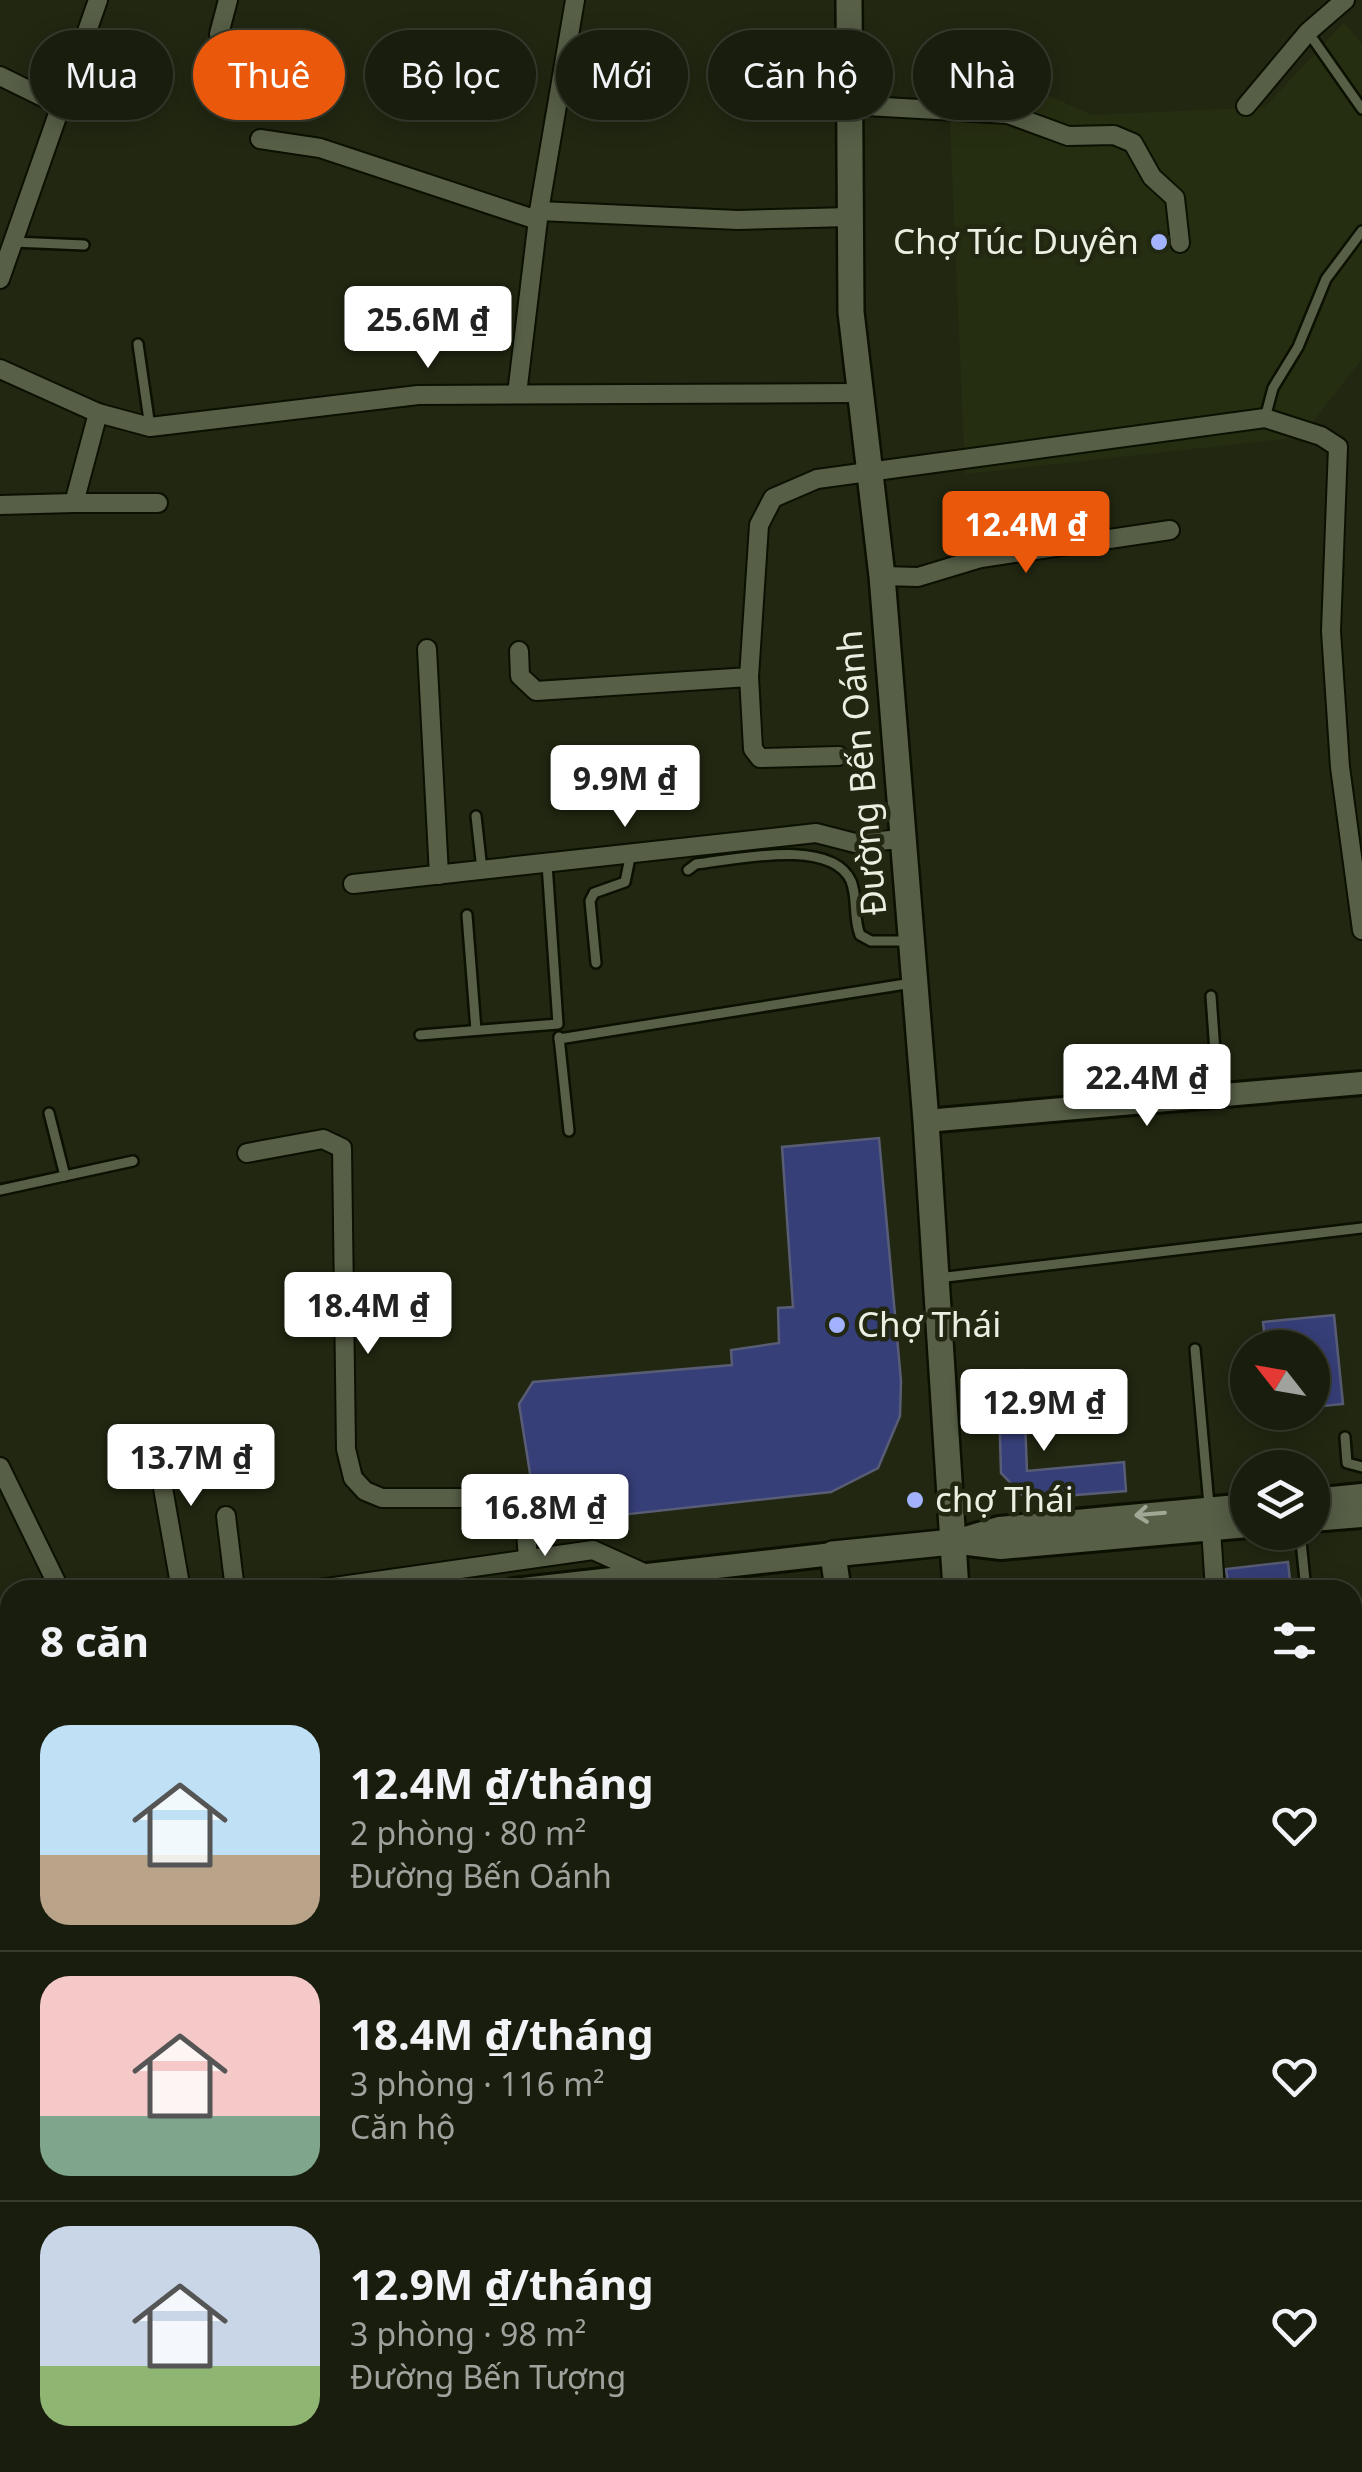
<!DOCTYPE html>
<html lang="vi">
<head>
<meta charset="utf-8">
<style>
  body { margin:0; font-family:"Noto Sans",sans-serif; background:#222616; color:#f1f3f6; height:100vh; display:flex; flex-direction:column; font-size:38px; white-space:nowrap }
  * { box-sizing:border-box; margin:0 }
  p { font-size:32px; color:#9fa29d }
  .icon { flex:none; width:55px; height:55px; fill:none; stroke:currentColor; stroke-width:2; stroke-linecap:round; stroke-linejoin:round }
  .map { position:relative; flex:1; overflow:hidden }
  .panel { position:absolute; left:0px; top:1580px; width:1362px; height:892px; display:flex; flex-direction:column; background:#191d0d; border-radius:30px 30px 0 0; box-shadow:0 5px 25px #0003,0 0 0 2px #373b2e }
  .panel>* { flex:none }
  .hud { position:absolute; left:30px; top:30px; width:1302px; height:90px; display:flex; gap:20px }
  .needle { width:65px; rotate:301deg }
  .buttons { position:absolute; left:1230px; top:1330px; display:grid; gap:20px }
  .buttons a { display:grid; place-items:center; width:100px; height:100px; border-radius:50%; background:#191d0d; box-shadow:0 5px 25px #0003,0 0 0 2px #373b2e; font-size:50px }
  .price { position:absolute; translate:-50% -85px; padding:0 22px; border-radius:10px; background:#fff; color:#222; font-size:32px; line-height:65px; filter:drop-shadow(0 2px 5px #0008) }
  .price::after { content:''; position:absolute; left:50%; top:60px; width:30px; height:22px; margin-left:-15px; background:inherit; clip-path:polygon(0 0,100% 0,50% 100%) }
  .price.active { background:#ea580c; color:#fff }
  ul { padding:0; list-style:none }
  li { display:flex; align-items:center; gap:30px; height:250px; padding:0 40px }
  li+li { border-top:2px solid #373b2e }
  li span { display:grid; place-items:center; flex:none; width:280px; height:200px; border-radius:30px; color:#555 }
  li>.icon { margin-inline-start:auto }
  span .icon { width:120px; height:120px; fill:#fffc; stroke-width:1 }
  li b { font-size:42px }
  h2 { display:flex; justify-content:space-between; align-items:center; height:120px; padding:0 40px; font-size:42px }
  .pill { padding:0 35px; border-radius:45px; background:#191d0d; box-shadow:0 5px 25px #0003,0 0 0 2px #373b2e; font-size:35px; line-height:90px }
  .pill.active { background:#ea580c; color:#fff }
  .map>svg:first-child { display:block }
  .built { fill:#262e11 }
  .green { fill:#424f1e }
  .water { fill:#576923; stroke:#83915c; stroke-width:2.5 }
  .building { fill:#373f79; stroke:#585d75; stroke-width:2.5 }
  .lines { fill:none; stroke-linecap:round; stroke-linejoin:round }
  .service-casing { stroke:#0b1000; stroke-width:14 }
  .minor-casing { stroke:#0b1000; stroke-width:22 }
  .tertiary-casing { stroke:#0b1000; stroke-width:28 }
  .secondary-casing { stroke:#0b1000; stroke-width:30 }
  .path { stroke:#8e9381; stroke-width:4; stroke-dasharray:10 5; stroke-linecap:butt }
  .service { stroke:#575f47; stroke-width:9 }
  .minor { stroke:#575f47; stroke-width:18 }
  .tertiary { stroke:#575f47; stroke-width:22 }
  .secondary { stroke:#575f47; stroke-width:25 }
  .oneway { stroke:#a0a794 }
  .poi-dot { fill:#a3b2fd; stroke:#212711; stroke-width:4 }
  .labels { text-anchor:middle; stroke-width:9; stroke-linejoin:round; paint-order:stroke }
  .poi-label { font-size:35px; fill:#eaefe1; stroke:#212711; text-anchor:start }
  .street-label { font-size:35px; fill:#eaefe1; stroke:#212711 }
</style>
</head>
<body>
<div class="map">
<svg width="1362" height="2472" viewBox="0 0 1362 2472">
  <rect width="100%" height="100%" fill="#212711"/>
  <g class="built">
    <polygon points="1344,22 1362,44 1362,359 1301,437 965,474 950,125 977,63 1092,115 1265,107"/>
    <polygon points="1352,1654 1362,1654 1362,2007 1353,2008"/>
  </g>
  <polygon class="green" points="758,2463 877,2463 878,2472 759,2472"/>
  <g class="water">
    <polygon points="0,1716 10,1745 10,2178 0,2161"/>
    <polygon points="181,2463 373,2463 375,2472 181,2472"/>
  </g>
  <g class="building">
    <polygon points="879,1138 901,1381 900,1416 878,1468 831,1492 538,1524 519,1404 533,1382 732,1365 731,1350 779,1343 778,1308 793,1307 782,1147"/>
    <polygon points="1334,1315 1343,1404 1312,1407 1312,1348 1266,1348 1263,1322"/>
    <polygon points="1023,1370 1027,1471 1124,1462 1126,1491 1026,1499 1001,1473 998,1371"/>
    <polygon points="1288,1562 1291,1590 1229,1590 1226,1569"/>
  </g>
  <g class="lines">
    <defs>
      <g id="service">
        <polyline points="1308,32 1362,109"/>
        <polyline points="13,242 84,245"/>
        <polyline points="138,344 150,427"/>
        <polyline points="1265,418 1273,388 1298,347 1326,279 1362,231"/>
        <polyline points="476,816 482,870"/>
        <path d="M688,870L696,864C734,860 831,837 851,881C858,898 853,918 860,935L871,941H908"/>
        <polyline points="467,915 476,1030"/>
        <polyline points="596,963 590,901 594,893 625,882 631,853"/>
        <polyline points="1211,996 1218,1094"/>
        <polyline points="420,1035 558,1024 547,864"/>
        <polyline points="559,1037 569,1131"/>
        <polyline points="559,1039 912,983"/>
        <polyline points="49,1113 65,1176"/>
        <polyline points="0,1190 133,1161"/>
        <polyline points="938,1278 1362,1228"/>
        <polyline points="1195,1349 1209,1505"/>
        <polyline points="1345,1437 1347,1463 1362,1467"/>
        <polyline points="1300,1532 1306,1590"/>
        <polyline points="1358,1755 1362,1755"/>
        <polyline points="1352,1930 1362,1929"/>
      </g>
      <g id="minor">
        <polyline points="219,34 228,0"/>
        <polyline points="0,76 61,106"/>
        <polyline points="849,105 1008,114 1068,136 1114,135 1133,143 1152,177 1175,198 1180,243"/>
        <polyline points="1246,106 1308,32 1345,0"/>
        <polyline points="260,139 320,148 537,220"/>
        <polyline points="539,211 738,220 850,217"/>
        <polyline points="0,279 98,0"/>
        <polyline points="0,369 98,413 150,427 418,395 859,393"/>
        <polyline points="517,394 539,211 575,0"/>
        <polyline points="98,413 74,503 158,503"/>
        <polyline points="0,505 74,503"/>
        <polyline points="882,576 918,577 981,558 1170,530"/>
        <polyline points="427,649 439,875"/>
        <polyline points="519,651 520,676 536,691 749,677 759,525 773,498 817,479 1265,418 1321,436 1338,447 1331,631 1340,767 1362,930"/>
        <polyline points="749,677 753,749 760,758 839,756"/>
        <polyline points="353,884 816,833 855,843 902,839"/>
        <polyline points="247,1153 323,1139 342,1148 346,1449 353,1478 365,1491 382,1498 505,1498 507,1519 525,1518 528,1559"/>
        <polyline points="154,1437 181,1590"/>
        <polyline points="0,1467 60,1590"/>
        <polyline points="226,1516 235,1590"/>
        <polyline points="1211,1529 1215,1590"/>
        <polyline points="313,1590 593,1550 644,1573"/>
        <polyline points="580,2462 580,2472"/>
        <polyline points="724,2462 725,2472"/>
        <polyline points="1281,2462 1282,2472"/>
        <polyline points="109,2472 110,2462"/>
      </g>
      <g id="tertiary">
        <polyline points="926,1121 1362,1083"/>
        <polyline points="1312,1500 1362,1495"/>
        <polyline points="1312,1520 1362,1516"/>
        <polyline points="952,1542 999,1528 1248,1505"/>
        <polyline points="960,1543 1001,1548 1248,1526"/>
        <polyline points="514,1590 833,1554"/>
        <polyline points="0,1672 10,1670"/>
        <polyline points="1352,2095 1362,2094"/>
        <polyline points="1352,2128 1362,2127"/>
        <polyline points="972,2472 1036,2466"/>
      </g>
      <g id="secondary">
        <polyline points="849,0 851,312 882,576 926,1121 956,1590"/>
        <polyline points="838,1590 833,1554 952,1542"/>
        <polyline points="925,2462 927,2472"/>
        <polyline points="1036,2462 1037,2472"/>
      </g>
    </defs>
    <use href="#service" class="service-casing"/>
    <use href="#minor" class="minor-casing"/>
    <use href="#tertiary" class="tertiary-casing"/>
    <use href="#secondary" class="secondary-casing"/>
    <g class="path">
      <polyline points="753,2462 754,2472"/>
      <polyline points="777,2462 778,2472"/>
      <polyline points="856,2462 857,2472"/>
      <polyline points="890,2462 891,2472"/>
    </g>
    <use href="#service" class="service"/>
    <use href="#minor" class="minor"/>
    <use href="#tertiary" class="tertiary"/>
    <use href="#secondary" class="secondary"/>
  </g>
  <defs><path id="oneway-shaft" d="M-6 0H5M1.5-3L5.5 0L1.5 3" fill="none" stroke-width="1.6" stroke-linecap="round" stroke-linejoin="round" transform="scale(2.5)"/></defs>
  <use class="oneway" href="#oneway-shaft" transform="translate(1150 1514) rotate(175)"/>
  <g class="poi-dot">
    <circle cx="1159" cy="242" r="10"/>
    <circle cx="837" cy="1325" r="10"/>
    <circle cx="915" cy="1500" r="10"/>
  </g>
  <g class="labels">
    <g class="poi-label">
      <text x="1139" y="254" text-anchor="end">Chợ Túc Duyên</text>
      <text x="857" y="1337">Chợ Thái</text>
      <text x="935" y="1512">chợ Thái</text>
    </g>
    <g class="street-label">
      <text transform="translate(862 773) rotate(-95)" y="12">Đường Bến Oánh</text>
    </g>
  </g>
</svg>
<div class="buttons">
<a><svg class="needle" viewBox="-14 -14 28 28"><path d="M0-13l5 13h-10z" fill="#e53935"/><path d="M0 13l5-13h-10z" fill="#9fa29d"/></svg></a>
<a><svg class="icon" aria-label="layers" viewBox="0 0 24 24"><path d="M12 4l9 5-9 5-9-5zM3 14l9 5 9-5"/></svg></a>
</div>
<b class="price" style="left:428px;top:371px">25.6M ₫</b>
<b class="price active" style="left:1026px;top:576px">12.4M ₫</b>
<b class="price" style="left:625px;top:830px">9.9M ₫</b>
<b class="price" style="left:1147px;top:1129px">22.4M ₫</b>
<b class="price" style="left:368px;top:1357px">18.4M ₫</b>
<b class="price" style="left:1044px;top:1454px">12.9M ₫</b>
<b class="price" style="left:191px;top:1509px">13.7M ₫</b>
<b class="price" style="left:545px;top:1559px">16.8M ₫</b>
<div class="hud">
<a class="pill">Mua</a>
<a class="pill active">Thuê</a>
<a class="pill">Bộ lọc</a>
<a class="pill">Mới</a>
<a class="pill">Căn hộ</a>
<a class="pill">Nhà</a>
</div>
<section class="panel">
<h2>8 căn<svg class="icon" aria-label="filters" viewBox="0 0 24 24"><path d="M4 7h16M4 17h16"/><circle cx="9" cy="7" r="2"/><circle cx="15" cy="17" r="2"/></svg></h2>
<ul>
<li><span style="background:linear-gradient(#bfe0f5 65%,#b9a48a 0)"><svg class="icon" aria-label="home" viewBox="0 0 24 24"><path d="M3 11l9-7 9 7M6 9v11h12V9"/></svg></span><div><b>12.4M ₫/tháng</b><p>2 phòng · 80 m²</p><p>Đường Bến Oánh</p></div><svg class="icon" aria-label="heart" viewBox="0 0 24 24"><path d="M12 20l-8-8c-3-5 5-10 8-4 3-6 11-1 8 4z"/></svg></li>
<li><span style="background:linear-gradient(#f6c9c9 70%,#7fa58c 0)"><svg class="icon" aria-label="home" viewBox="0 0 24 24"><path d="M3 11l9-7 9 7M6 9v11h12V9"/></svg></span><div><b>18.4M ₫/tháng</b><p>3 phòng · 116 m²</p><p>Căn hộ</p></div><svg class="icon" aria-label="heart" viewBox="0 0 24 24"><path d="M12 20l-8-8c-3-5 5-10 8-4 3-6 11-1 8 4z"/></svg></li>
<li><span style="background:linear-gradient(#c9d6e8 70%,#8fb573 0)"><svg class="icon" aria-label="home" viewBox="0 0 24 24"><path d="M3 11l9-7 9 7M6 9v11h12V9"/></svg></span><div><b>12.9M ₫/tháng</b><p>3 phòng · 98 m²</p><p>Đường Bến Tượng</p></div><svg class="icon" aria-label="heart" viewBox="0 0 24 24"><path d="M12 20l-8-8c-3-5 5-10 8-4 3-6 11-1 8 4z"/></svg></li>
</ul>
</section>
</div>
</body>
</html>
